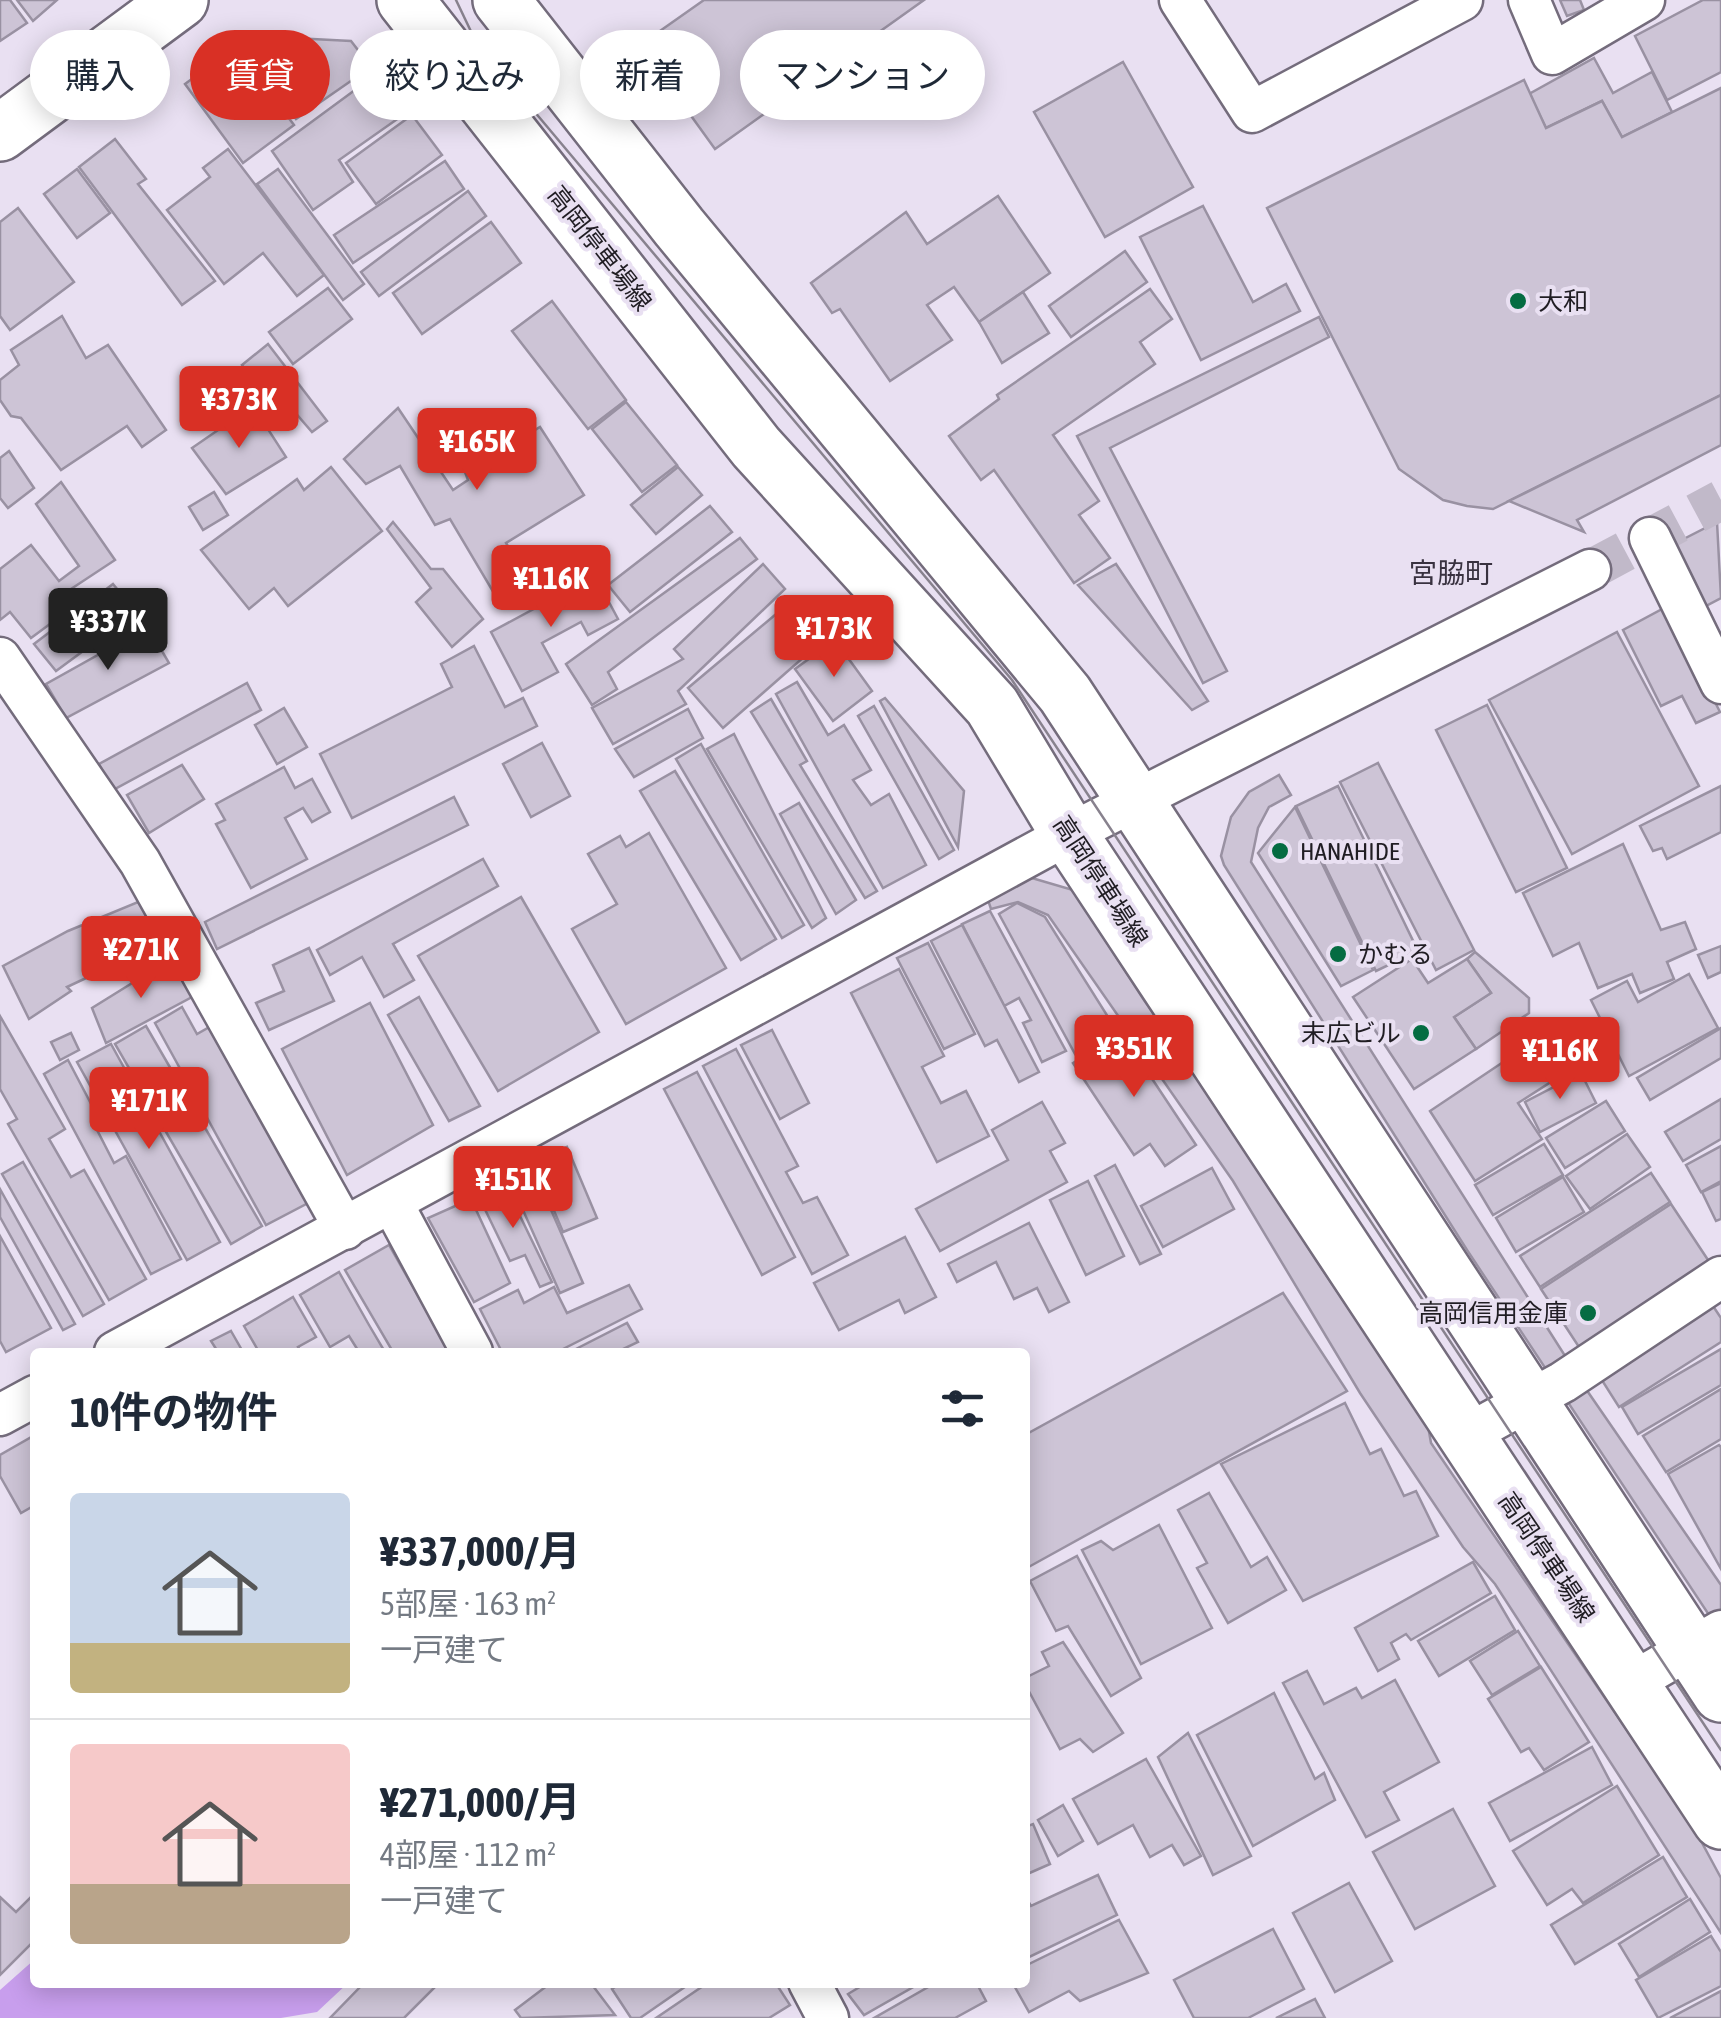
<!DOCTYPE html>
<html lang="ja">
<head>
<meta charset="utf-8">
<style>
  body { margin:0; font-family:"Asap Condensed","Noto Sans JP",sans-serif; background:#f6f6f7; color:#1f2937; height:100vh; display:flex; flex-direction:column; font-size:38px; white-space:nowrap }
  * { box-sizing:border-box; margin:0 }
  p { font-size:32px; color:#747a83 }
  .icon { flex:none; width:55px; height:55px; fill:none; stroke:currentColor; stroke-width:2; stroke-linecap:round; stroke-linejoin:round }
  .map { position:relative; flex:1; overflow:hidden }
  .details { position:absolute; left:30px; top:1348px; width:1000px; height:640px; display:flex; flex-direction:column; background:#fff; border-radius:10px; box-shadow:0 5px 25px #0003 }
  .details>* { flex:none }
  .hud { position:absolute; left:30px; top:30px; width:1000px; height:90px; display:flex; gap:20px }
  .price { position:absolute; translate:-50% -85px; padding:0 22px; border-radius:10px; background:#d93025; color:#fff; font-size:32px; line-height:65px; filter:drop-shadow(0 2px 5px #0008) }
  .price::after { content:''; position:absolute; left:50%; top:60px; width:30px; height:22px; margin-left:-15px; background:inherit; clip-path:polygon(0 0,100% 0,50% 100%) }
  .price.current { background:#222; color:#fff }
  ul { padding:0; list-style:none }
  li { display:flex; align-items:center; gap:30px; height:250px; padding:0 40px }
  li+li { border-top:2px solid #e0e1e3 }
  li span { display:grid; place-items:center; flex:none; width:280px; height:200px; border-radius:10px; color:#555 }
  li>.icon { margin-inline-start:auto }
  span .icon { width:120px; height:120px; fill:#fffc; stroke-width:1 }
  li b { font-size:42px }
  h2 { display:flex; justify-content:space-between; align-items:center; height:120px; padding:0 40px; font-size:42px }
  .pill { padding:0 35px; border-radius:45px; background:#fff; box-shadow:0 5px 25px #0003; font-size:35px; line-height:90px }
  .pill.current { background:#d93025; color:#fff }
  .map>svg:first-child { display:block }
  .forest { fill:#c89eed }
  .building { fill:#cdc4d6; stroke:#9991a2; stroke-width:2.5 }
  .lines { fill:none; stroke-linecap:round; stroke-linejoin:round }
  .street-tunnel { stroke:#c1b9c9; stroke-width:40; stroke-dasharray:40 20; stroke-linecap:butt }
  .street-casing { stroke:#746c7c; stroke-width:45 }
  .primary-casing { stroke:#746c7c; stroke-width:60 }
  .highway-casing { stroke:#746c7c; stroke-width:60 }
  .street { stroke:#fff; stroke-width:40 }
  .primary { stroke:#fff; stroke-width:55 }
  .highway { stroke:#fff; stroke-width:55 }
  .tram { stroke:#88828e; stroke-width:2.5 }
  .poi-dot { fill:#056c42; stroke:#e9e0f2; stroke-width:4 }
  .labels { text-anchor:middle; stroke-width:8; stroke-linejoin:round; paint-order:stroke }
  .street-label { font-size:25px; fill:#201d23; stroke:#e9e0f2 }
  .poi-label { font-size:25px; fill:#201d23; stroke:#e9e0f2; text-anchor:start }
  .neighbourhood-label { font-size:28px; fill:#393240; stroke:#e9e0f2 }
</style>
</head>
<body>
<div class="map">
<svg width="1721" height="2018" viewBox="0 0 1721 2018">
  <rect width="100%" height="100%" fill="#e9e0f2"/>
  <polygon class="forest" points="35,1959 35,1982 348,1983 317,2012 281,2018 0,2018 0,1990"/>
  <g class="building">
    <polygon points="0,0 10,0 27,23 0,41"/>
    <polygon points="17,0 57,0 33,21"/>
    <polygon points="704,0 924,0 715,149 640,45"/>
    <polygon points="1560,0 1580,0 1584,10 1567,16"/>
    <polygon points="1703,0 1721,0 1721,72 1667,100 1635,36"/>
    <polygon points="254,36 351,41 371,67 296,119 243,45"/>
    <polygon points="235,47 294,125 243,163 185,84"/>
    <polygon points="1594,58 1613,93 1652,72 1672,112 1622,137 1602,101 1546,128 1529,94"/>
    <polygon points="1123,62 1193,187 1105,237 1034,112"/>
    <polygon points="374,76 403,115 339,160 353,182 313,210 272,151"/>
    <polygon points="1524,80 1546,128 1602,101 1622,137 1721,88 1721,395 1493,509 1467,506 1443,500 1399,469 1267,208"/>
    <polygon points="412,115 442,155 376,204 346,163"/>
    <polygon points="115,139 146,179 138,184 215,281 182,305 79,167"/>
    <polygon points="228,149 324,275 297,296 263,253 224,284 167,210 210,177 203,168"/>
    <polygon points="445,161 464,189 353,263 334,235"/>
    <polygon points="77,169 110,213 77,238 44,194"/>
    <polygon points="278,169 364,284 343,300 257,184"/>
    <polygon points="468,191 486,216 379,296 361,272"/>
    <polygon points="998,196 1050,273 979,322 954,287 927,305 952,340 890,381 840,309 832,313 811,283 906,212 927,244"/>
    <polygon points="1203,206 1253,302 1286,284 1300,311 1201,360 1140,237"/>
    <polygon points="18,208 74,282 10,330 0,316 0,222"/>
    <polygon points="491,222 521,263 422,334 393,293"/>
    <polygon points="1125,251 1147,282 1071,337 1049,306"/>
    <polygon points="328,288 352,319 293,364 269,332"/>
    <polygon points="1150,289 1172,319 1140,342 1155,364 1053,435 1099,501 1079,515 1110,558 1074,583 994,470 981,480 949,436 999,399 997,395"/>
    <polygon points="1023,292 1049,333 1002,363 979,322"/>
    <polygon points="552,301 626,400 588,429 512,331"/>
    <polygon points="62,316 86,358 108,345 166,430 142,447 127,426 61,470 21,418 11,416 0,400 0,380 19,365 11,350"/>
    <polygon points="1319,317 1329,337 1110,448 1227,671 1203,683 1077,436"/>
    <polygon points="268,344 327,421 312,432 274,388 263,393 242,365"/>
    <polygon points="1721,395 1721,445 1577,520 1584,532 1509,501"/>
    <polygon points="626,402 677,465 642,492 592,429"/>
    <polygon points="253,406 286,457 226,494 192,448"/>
    <polygon points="398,408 453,490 468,480 465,472 540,427 584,495 506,543 531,585 501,605 450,519 435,525 400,466 366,484 344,459"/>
    <polygon points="9,451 34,488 8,508 0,498 0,458"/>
    <polygon points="331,467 382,531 288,606 274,588 249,609 201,550 297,479 304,490"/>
    <polygon points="678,467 702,495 656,534 631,505"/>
    <polygon points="61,482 115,560 71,589 81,601 31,638 10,612 0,620 0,569 31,545 59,581 79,566 36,504"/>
    <polygon points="214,492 228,515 203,530 189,507"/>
    <polygon points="710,506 732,532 630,612 608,585"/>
    <polygon points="393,522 431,569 443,569 483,619 452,647 416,602 431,588 387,529"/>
    <polygon points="1717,522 1721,598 1702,608 1670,546"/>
    <polygon points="740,538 757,559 608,672 617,689 592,705 566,664"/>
    <polygon points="763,564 785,589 678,691 686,704 613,744 592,708 683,659 674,649"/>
    <polygon points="1116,564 1208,701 1192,710 1078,585"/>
    <polygon points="595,576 618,619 588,635 581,622 542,643 558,672 522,691 491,632"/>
    <polygon points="113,584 136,612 56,671 34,644"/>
    <polygon points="794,599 829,635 723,728 688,688"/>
    <polygon points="1666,607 1720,712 1696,723 1682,696 1661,706 1623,630"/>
    <polygon points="148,627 169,663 66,718 46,684"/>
    <polygon points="1617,632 1699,786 1572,854 1489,700"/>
    <polygon points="835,640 872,691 833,721 795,669"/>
    <polygon points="474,646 505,707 523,698 537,726 352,818 320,754 452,687 441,664"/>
    <polygon points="797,682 828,735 844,725 871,770 853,780 871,805 889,794 926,865 883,888 776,694"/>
    <polygon points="247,683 261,710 113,790 99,764"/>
    <polygon points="885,698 964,791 958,847 880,701"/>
    <polygon points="771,699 807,761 800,765 877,891 865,898 751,712"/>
    <polygon points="1487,705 1567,868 1516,892 1436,730"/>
    <polygon points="874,706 954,850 939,859 858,716"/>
    <polygon points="284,708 307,747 277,764 255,725"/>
    <polygon points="688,709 703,738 634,777 615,749"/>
    <polygon points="734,734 826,918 812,928 707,749"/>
    <polygon points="542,743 570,796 531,817 503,764"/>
    <polygon points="701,744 804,925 782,938 676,759"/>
    <polygon points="1378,763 1474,950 1436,970 1340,782"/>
    <polygon points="182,765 204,799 149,833 127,795"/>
    <polygon points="284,767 295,788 312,779 330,812 312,822 303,808 285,818 307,859 251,888 216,824 225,820 216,804"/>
    <polygon points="675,771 776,939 741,960 640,791"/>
    <polygon points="1279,775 1291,795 1269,807 1258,828 1251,862 1588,1392 1721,1585 1721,1633 1467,1250 1224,865 1221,856 1231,817 1249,792"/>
    <polygon points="1338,786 1418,951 1376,971 1296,806"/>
    <polygon points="1721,786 1721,832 1667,859 1662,848 1653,851 1640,826"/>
    <polygon points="454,797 468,825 217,949 205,922"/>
    <polygon points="799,803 856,900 836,914 780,814"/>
    <polygon points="1295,807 1373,970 1341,986 1258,853"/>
    <polygon points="649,833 726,968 626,1024 572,929 617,904 588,854 620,836 626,847"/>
    <polygon points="1623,844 1661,930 1685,922 1696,949 1667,962 1674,979 1640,993 1632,974 1598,988 1579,943 1553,956 1523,893"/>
    <polygon points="483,859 498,886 393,944 414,980 384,997 362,957 330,975 317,950"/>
    <polygon points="1025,876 1073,890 1144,1000 1236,1130 1316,1260 1428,1426 1431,1443 1695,1830 1721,1878 1721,1933 1495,1584 1463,1547 1360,1393 1233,1181 1048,915 1018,902 991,909 985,891"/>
    <polygon points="521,897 599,1032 498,1091 418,956"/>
    <polygon points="138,902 165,941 67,987 71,991 29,1019 3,966 68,931"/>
    <polygon points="1017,903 1045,917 1115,1028 1075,1054 999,914"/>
    <polygon points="990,911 1066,1051 1042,1062 1023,1023 1031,1020 1019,998 1004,1006 962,924"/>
    <polygon points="962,925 1039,1072 1019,1082 997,1040 985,1046 931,941"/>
    <polygon points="928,943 975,1034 944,1049 897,958"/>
    <polygon points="1721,946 1721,972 1708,978 1698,955"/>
    <polygon points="309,948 334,1001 269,1030 256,1003 284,991 273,965"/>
    <polygon points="1475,952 1529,998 1529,1013 1476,1049 1454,1017 1491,993 1467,959"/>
    <polygon points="171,959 192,997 106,1043 92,1008"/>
    <polygon points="1412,959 1428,983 1467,959 1491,993 1454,1017 1476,1049 1414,1089 1353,997"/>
    <polygon points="899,969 944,1056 922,1067 941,1103 966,1091 989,1136 937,1162 851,993"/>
    <polygon points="1689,974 1718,1028 1629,1076 1591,1000 1627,981 1638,1002"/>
    <polygon points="419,997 480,1106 449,1121 388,1015"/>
    <polygon points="370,1003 433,1125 347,1175 282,1049"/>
    <polygon points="182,1007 197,1034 213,1025 310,1202 266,1225 155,1023"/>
    <polygon points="0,1016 65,1129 49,1139 71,1177 84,1170 146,1279 109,1300 8,1124 17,1119 0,1089"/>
    <polygon points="146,1026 262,1226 231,1244 115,1044"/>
    <polygon points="1721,1028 1721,1058 1650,1100 1637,1078"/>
    <polygon points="772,1030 809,1103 780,1119 741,1045"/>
    <polygon points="1121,1032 1196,1145 1165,1166 1150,1144 1134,1155 1073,1063"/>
    <polygon points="1548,1032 1571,1069 1518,1103 1542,1139 1475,1181 1430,1111"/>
    <polygon points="71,1033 79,1050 60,1060 51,1042"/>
    <polygon points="111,1044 220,1242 187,1260 77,1062"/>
    <polygon points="736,1049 798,1166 786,1172 803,1203 817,1197 848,1255 812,1274 703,1066"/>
    <polygon points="68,1060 100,1121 94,1124 114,1163 126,1156 181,1259 151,1274 44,1074"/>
    <polygon points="697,1072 795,1257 762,1275 664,1089"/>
    <polygon points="1581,1073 1596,1103 1540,1132 1525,1102"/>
    <polygon points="1721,1099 1721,1139 1683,1161 1665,1132"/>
    <polygon points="1606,1101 1625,1131 1565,1168 1546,1138"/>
    <polygon points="1042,1102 1065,1143 1050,1151 1067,1182 940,1251 916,1209 1008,1160 992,1130"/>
    <polygon points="1627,1134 1650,1167 1590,1209 1566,1176"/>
    <polygon points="1544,1144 1563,1175 1493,1215 1475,1185"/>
    <polygon points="1721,1146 1721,1181 1701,1192 1686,1165"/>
    <polygon points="567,1147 597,1218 563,1232 533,1161"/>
    <polygon points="23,1162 104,1304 83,1316 2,1174"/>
    <polygon points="1115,1165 1161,1254 1140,1264 1095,1176"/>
    <polygon points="1212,1168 1234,1209 1163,1247 1141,1206"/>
    <polygon points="534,1171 583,1283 560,1293 510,1181"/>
    <polygon points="1651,1173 1670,1202 1540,1287 1520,1256"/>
    <polygon points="1563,1177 1584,1212 1516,1252 1496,1218"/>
    <polygon points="1088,1181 1124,1256 1086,1275 1050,1200"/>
    <polygon points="1721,1183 1721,1219 1716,1221 1702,1192"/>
    <polygon points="505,1185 552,1282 540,1287 525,1255 510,1261 479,1197"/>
    <polygon points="0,1189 75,1324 63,1330 0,1217"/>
    <polygon points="471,1199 510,1283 474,1302 428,1218"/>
    <polygon points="1671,1204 1710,1263 1579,1347 1541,1289"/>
    <polygon points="1029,1223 1069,1302 1049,1312 1037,1288 1014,1299 996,1262 957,1282 948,1264"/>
    <polygon points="0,1236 51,1328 6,1352 0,1341"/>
    <polygon points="905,1237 936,1297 905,1313 899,1300 839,1330 814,1283"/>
    <polygon points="389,1245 450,1352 393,1352 345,1270"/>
    <polygon points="339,1272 369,1325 385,1352 359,1352 349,1336 330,1347 300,1295"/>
    <polygon points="629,1285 642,1309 557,1352 502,1352 480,1309 518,1290 524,1303 554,1287 567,1313"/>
    <polygon points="1283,1293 1347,1391 1025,1569 1025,1435"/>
    <polygon points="293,1297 316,1337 298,1347 301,1352 259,1352 244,1326"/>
    <polygon points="1711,1303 1721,1318 1721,1342 1619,1407 1598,1374"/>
    <polygon points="627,1323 638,1342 617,1352 570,1352"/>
    <polygon points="231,1331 243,1352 218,1352 211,1341"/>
    <polygon points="1721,1349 1721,1385 1638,1434 1622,1407"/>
    <polygon points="1721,1389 1721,1439 1666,1472 1643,1436"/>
    <polygon points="1345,1403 1370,1454 1381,1449 1404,1496 1416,1491 1438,1536 1303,1601 1221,1464"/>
    <polygon points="35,1435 35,1505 21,1513 0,1476 0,1455"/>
    <polygon points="1719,1445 1721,1447 1721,1569 1668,1474"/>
    <polygon points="1209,1493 1251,1567 1267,1557 1286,1590 1228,1623 1197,1568 1207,1563 1178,1510"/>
    <polygon points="1159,1525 1212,1628 1141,1664 1082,1550 1101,1541 1113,1550"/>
    <polygon points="1077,1556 1141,1678 1111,1696 1068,1626 1056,1631 1030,1581"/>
    <polygon points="1473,1562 1491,1593 1411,1640 1406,1634 1391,1643 1399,1659 1378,1671 1355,1628"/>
    <polygon points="1495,1596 1515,1630 1439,1676 1418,1641"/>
    <polygon points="1518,1631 1540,1666 1492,1695 1470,1661"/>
    <polygon points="1063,1642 1123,1733 1093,1752 1080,1739 1060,1749 1025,1684 1025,1678 1049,1666 1042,1652"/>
    <polygon points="1541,1667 1589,1742 1544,1770 1529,1748 1521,1752 1488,1699"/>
    <polygon points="1307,1671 1324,1704 1356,1688 1362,1698 1395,1680 1439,1762 1384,1792 1399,1820 1366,1837 1283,1683"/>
    <polygon points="1274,1693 1315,1779 1324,1773 1335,1800 1253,1846 1197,1735"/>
    <polygon points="1188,1733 1251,1856 1213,1875 1158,1757"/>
    <polygon points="1592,1747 1612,1785 1510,1841 1489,1803"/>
    <polygon points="1146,1759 1201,1856 1184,1865 1172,1845 1150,1857 1133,1825 1098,1844 1073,1799"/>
    <polygon points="1617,1786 1659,1855 1583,1903 1572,1889 1547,1905 1513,1851"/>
    <polygon points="1063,1805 1083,1841 1058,1856 1038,1820"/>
    <polygon points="1453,1809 1495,1886 1415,1929 1373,1852"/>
    <polygon points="1033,1824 1050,1864 1025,1875 1025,1827"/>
    <polygon points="1663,1857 1687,1897 1575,1964 1551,1925"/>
    <polygon points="1098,1875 1117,1915 1025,1959 1025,1896 1031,1906"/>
    <polygon points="1349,1883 1392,1961 1335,1992 1293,1913"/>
    <polygon points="35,1893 35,1940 0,1975 0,1897 16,1912"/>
    <polygon points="1690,1899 1710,1932 1639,1977 1619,1944"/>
    <polygon points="1119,1920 1148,1973 1080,2001 1069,1991 1029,2012 1012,1982 1025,1982 1025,1966"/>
    <polygon points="1273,1929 1304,1989 1248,2018 1194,2018 1174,1980"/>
    <polygon points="1711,1936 1721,1952 1721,1986 1658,2018 1636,1980"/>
    <polygon points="365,1982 439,1982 439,1983 404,2018 330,2018"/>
    <polygon points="552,1982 590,1982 615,2015 521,2018 515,2010"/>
    <polygon points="622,1982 692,1982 640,2018 631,2018 612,1989"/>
    <polygon points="709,1982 775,1982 790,2005 769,2018 656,2018"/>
    <polygon points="868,1982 922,1982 864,2015 848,1994"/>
    <polygon points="937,1982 976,1982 986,2001 955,2018 874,2018"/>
    <polygon points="1721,1991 1721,2018 1670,2018"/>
    <polygon points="1315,1999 1325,2018 1276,2018"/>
  </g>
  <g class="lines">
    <polyline class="street-tunnel" points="1590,570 1721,500"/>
    <defs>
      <g id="street">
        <polyline points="1180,0 1252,112 1462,0"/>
        <polyline points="1529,0 1552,54 1644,0"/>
        <polyline points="1650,538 1721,683"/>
        <polyline points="0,658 140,862 345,1229"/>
        <polyline points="392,1203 472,1352"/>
        <polyline points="115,1352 1069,834 1590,570"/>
        <polyline points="0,1415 35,1396"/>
        <polyline points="1466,1435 1563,1382 1721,1277"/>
        <polyline points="1631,1683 1721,1631"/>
        <polyline points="809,1982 828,2018"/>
      </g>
      <g id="primary">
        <polyline points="405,0 756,447 992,706 1069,834 1721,1821"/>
        <polyline points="501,0 679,227 1065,694 1721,1694"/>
      </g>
      <polyline id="highway" points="0,133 180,0"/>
    </defs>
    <use href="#street" class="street-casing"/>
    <use href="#primary" class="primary-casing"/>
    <use href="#highway" class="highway-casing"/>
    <use href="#street" class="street"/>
    <use href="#primary" class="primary"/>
    <use href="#highway" class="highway"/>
    <polyline class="tram" points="456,0 476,42 1012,680 1721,1750"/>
  </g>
  <g class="poi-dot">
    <circle cx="1518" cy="301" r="10"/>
    <circle cx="1280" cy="851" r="10"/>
    <circle cx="1338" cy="954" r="10"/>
    <circle cx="1421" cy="1033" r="10"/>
    <circle cx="1588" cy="1313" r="10"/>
  </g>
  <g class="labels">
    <g class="street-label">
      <text transform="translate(600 248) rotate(52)" y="9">高岡停車場線</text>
      <text transform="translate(1101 881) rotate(57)" y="9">高岡停車場線</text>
      <text transform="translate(1547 1557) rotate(56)" y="9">高岡停車場線</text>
    </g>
    <g class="poi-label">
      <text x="1538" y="310">大和</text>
      <text x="1300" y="860">HANAHIDE</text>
      <text x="1358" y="963">かむる</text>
      <text x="1401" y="1042" text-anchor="end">末広ビル</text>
      <text x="1568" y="1322" text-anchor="end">高岡信用金庫</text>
    </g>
    <g class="neighbourhood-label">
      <text x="1451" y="583">宮脇町</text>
    </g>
  </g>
</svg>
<b class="price" style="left:239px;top:451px">¥373K</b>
<b class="price" style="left:477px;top:493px">¥165K</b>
<b class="price" style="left:551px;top:630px">¥116K</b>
<b class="price current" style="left:108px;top:673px">¥337K</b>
<b class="price" style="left:834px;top:680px">¥173K</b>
<b class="price" style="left:141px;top:1001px">¥271K</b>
<b class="price" style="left:1134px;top:1100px">¥351K</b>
<b class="price" style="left:1560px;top:1102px">¥116K</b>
<b class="price" style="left:149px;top:1152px">¥171K</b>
<b class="price" style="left:513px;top:1231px">¥151K</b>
<div class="hud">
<a class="pill">購入</a>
<a class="pill current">賃貸</a>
<a class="pill">絞り込み</a>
<a class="pill">新着</a>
<a class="pill">マンション</a>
</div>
<section class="details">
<h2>10件の物件<svg class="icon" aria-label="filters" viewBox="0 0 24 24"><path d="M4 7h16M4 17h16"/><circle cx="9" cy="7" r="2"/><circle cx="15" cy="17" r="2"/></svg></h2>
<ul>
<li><span style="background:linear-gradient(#c9d6e8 75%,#c2b280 0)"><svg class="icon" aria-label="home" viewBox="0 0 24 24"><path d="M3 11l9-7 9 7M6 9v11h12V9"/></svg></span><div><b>¥337,000/月</b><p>5部屋 · 163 m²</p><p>一戸建て</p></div></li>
<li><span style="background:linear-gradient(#f6c9c9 70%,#b9a48a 0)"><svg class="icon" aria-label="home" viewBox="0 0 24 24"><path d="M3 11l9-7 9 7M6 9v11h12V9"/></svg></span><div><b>¥271,000/月</b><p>4部屋 · 112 m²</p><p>一戸建て</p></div></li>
</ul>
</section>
</div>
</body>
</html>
